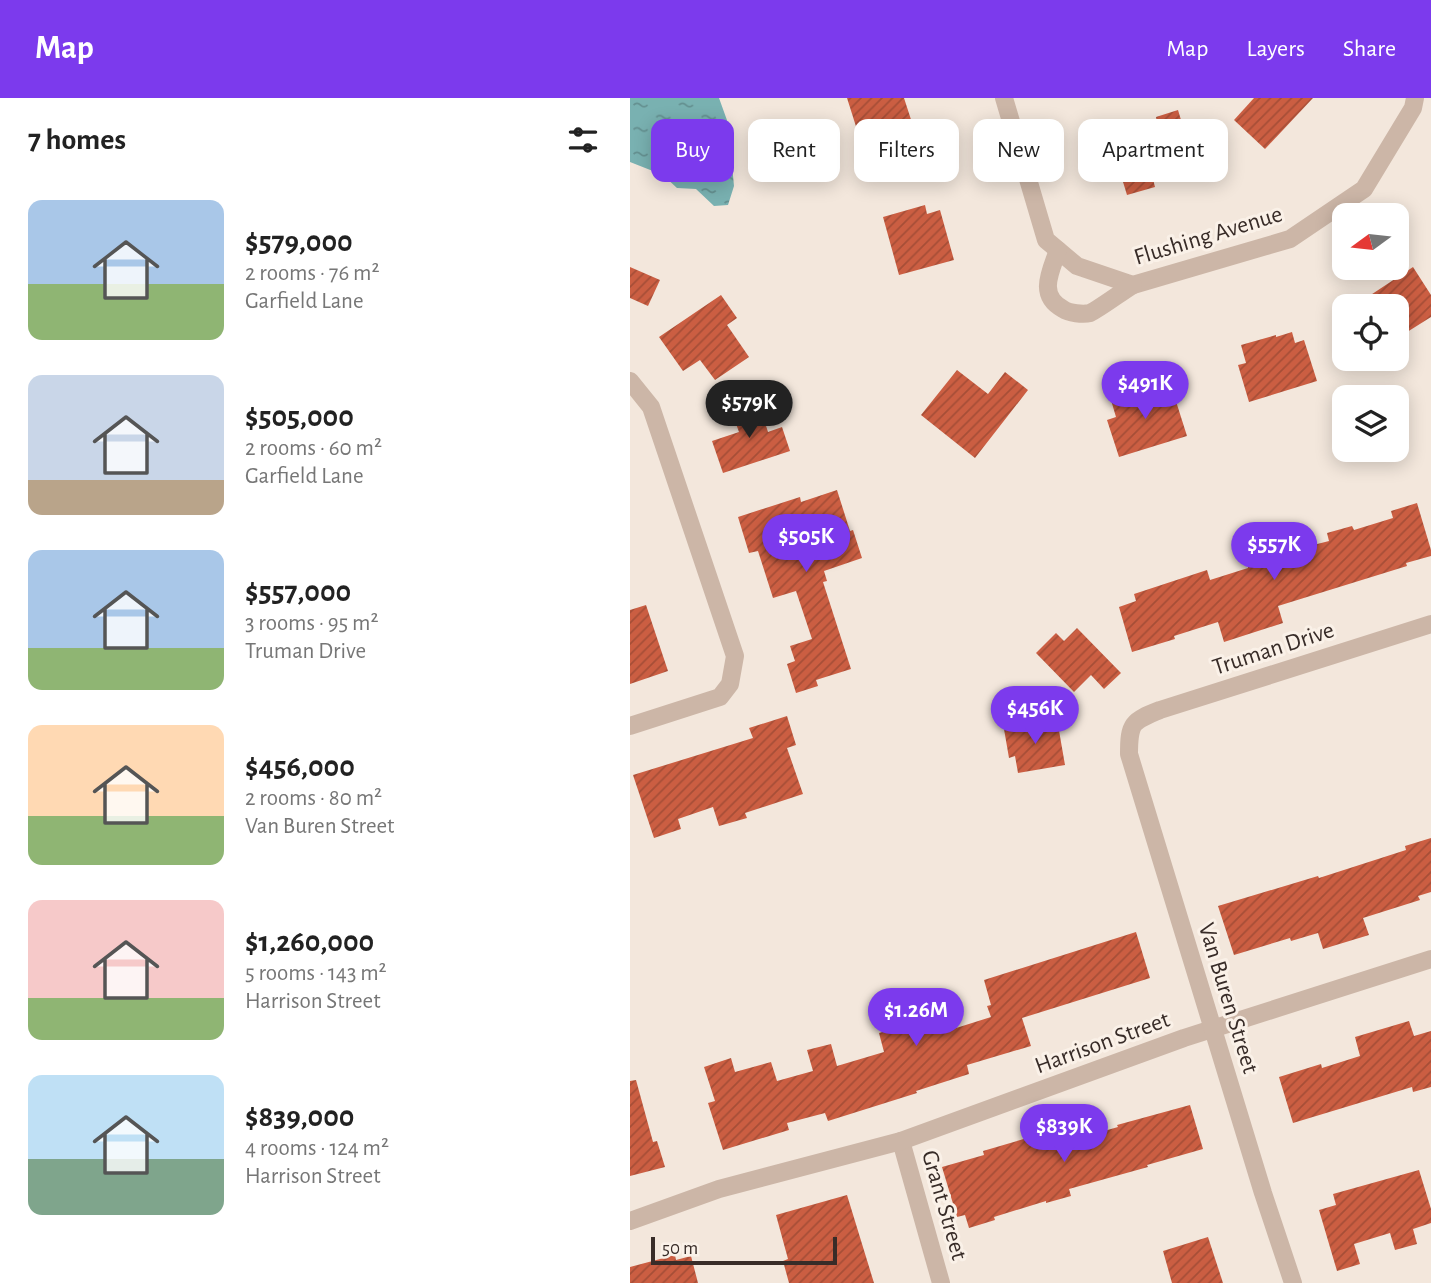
<!DOCTYPE html>
<html lang="en">
<head>
<meta charset="utf-8">
<style>
  body { margin:0; font-family:"Alegreya Sans",sans-serif; background:#f2f2f2; color:#222; height:100vh; display:flex; flex-direction:column; font-size:26px; white-space:nowrap }
  * { box-sizing:border-box; margin:0 }
  p { font-size:23px; color:#767676 }
  .icon { flex:none; width:38px; height:38px; fill:none; stroke:currentColor; stroke-width:2; stroke-linecap:round; stroke-linejoin:round }
  .map { position:relative; flex:1; overflow:hidden }
  .panel { display:flex; flex-direction:column; background:#fff; width:630px }
  .panel>* { flex:none }
  .guide { position:absolute; left:21px; top:21px; width:665px; height:63px; display:flex; gap:14px }
  .needle { width:46px; rotate:255deg }
  .buttons { position:absolute; left:702px; top:105px; display:grid; gap:14px }
  .buttons a { display:grid; place-items:center; width:77px; height:77px; border-radius:14px; background:#fff; box-shadow:0 4px 18px #0003; font-size:35px }
  .scale { position:absolute; left:21px; bottom:18px; width:186px; box-sizing:border-box; padding-left:7px; border:4px solid #382c28; border-top:0; font-size:19px; line-height:24px; white-space:nowrap; color:#382c28; -webkit-text-stroke:5px #faf1e8; paint-order:stroke }
  .price { position:absolute; translate:-50% -60px; padding:0 16px; border-radius:24px; background:#7c3aed; color:#fff; font-size:23px; line-height:46px; filter:drop-shadow(0 2px 4px #0008) }
  .price::after { content:''; position:absolute; left:50%; top:42px; width:21px; height:16px; margin-left:-10px; background:inherit; clip-path:polygon(0 0,100% 0,50% 100%) }
  .price.selected { background:#222; color:#fff }
  ul { padding:0; list-style:none }
  li { display:flex; align-items:center; gap:21px; height:175px; padding:0 28px }
  li span { display:grid; place-items:center; flex:none; width:196px; height:140px; border-radius:14px; color:#555 }
  li>.icon { margin-inline-start:auto }
  span .icon { width:84px; height:84px; fill:#fffc; stroke-width:1 }
  li b { font-size:30px }
  h2 { display:flex; justify-content:space-between; align-items:center; height:84px; padding:0 28px; font-size:30px }
  .chip { padding:0 24px; border-radius:14px; background:#fff; box-shadow:0 4px 18px #0003; font-size:24px; line-height:63px }
  .chip.selected { background:#7c3aed; color:#fff }
  header { display:flex; align-items:center; gap:42px; box-sizing:border-box; height:98px; padding:0 35px; background:#7c3aed; color:#fff }
  header strong { font-size:33px }
  nav { display:flex; gap:38px; margin-inline-start:auto; font-size:24px }
  main { display:flex; flex:1; min-height:0 }
  .map>svg:first-child { display:block }
  .water { fill:url(#water-ripples) }
  .building { fill:url(#building-hatch) }
  .lines { fill:none; stroke-linecap:round; stroke-linejoin:round }
  .minor { stroke:#ccb6a7; stroke-width:18 }
  .labels { text-anchor:middle; stroke-width:6; stroke-linejoin:round; paint-order:stroke }
  .street-label { font-size:24px; fill:#382c28; stroke:#faf1e8 }
</style>
</head>
<body>
<header>
<strong>Map</strong>
<nav><a>Map</a><a>Layers</a><a>Share</a></nav>
</header>
<main>
<section class="panel">
<h2>7 homes<svg class="icon" aria-label="filters" viewBox="0 0 24 24"><path d="M4 7h16M4 17h16"/><circle cx="9" cy="7" r="2"/><circle cx="15" cy="17" r="2"/></svg></h2>
<ul>
<li><span style="background:linear-gradient(#a9c7e8 60%,#8fb573 0)"><svg class="icon" aria-label="home" viewBox="0 0 24 24"><path d="M3 11l9-7 9 7M6 9v11h12V9"/></svg></span><div><b>$579,000</b><p>2 rooms · 76 m²</p><p>Garfield Lane</p></div></li>
<li><span style="background:linear-gradient(#c9d6e8 75%,#b9a48a 0)"><svg class="icon" aria-label="home" viewBox="0 0 24 24"><path d="M3 11l9-7 9 7M6 9v11h12V9"/></svg></span><div><b>$505,000</b><p>2 rooms · 60 m²</p><p>Garfield Lane</p></div></li>
<li><span style="background:linear-gradient(#a9c7e8 70%,#8fb573 0)"><svg class="icon" aria-label="home" viewBox="0 0 24 24"><path d="M3 11l9-7 9 7M6 9v11h12V9"/></svg></span><div><b>$557,000</b><p>3 rooms · 95 m²</p><p>Truman Drive</p></div></li>
<li><span style="background:linear-gradient(#ffd9b3 65%,#8fb573 0)"><svg class="icon" aria-label="home" viewBox="0 0 24 24"><path d="M3 11l9-7 9 7M6 9v11h12V9"/></svg></span><div><b>$456,000</b><p>2 rooms · 80 m²</p><p>Van Buren Street</p></div></li>
<li><span style="background:linear-gradient(#f6c9c9 70%,#8fb573 0)"><svg class="icon" aria-label="home" viewBox="0 0 24 24"><path d="M3 11l9-7 9 7M6 9v11h12V9"/></svg></span><div><b>$1,260,000</b><p>5 rooms · 143 m²</p><p>Harrison Street</p></div></li>
<li><span style="background:linear-gradient(#bfe0f5 60%,#7fa58c 0)"><svg class="icon" aria-label="home" viewBox="0 0 24 24"><path d="M3 11l9-7 9 7M6 9v11h12V9"/></svg></span><div><b>$839,000</b><p>4 rooms · 124 m²</p><p>Harrison Street</p></div></li>
</ul>
</section>
<div class="map">
<svg width="801" height="1185" viewBox="0 0 801 1185">
  <defs>
    <pattern id="water-ripples" width="26" height="14" patternUnits="userSpaceOnUse" patternTransform="scale(1.75)"><rect width="26" height="14" fill="#79b1b1"/><path d="M2 4q2-2 4 0t4 0M15 11q2-2 4 0t4 0" fill="none" stroke="#649090"/></pattern>
    <pattern id="building-hatch" width="6" height="6" patternUnits="userSpaceOnUse" patternTransform="scale(1.75)"><rect width="6" height="6" fill="#cb5e42"/><path d="M-1 1l2-2M0 6l6-6M5 7l2-2" fill="none" stroke="#a64e37"/></pattern>
  </defs>
  <rect width="100%" height="100%" fill="#f3e7dc"/>
  <polygon class="water" points="0,0 89,0 98,25 104,88 98,107 84,108 66,91 47,90 33,77 0,64"/>
  <g class="building">
    <polygon points="217,0 274,0 286,37 270,42 272,48 236,60"/>
    <polygon points="624,0 683,0 635,51 604,22"/>
    <polygon points="548,12 564,65 522,77 525,89 497,97 479,38 527,24 526,19"/>
    <polygon points="295,107 297,116 310,112 324,162 269,177 253,119"/>
    <polygon points="0,169 30,182 18,208 0,200"/>
    <polygon points="783,169 801,197 801,219 766,241 766,208 724,208"/>
    <polygon points="91,197 107,220 97,227 119,259 85,282 70,262 53,273 29,239"/>
    <polygon points="662,234 665,245 674,242 687,283 619,304 608,267 616,265 611,247 646,237 646,239"/>
    <polygon points="327,272 358,296 375,274 398,292 345,360 291,317"/>
    <polygon points="532,289 535,300 544,297 557,338 489,359 477,322 486,319 481,302 515,292 516,294"/>
    <polygon points="128,303 138,334 152,329 160,353 93,375 82,343 109,334 101,312"/>
    <polygon points="207,392 220,433 223,432 232,460 194,473 197,483 193,484 221,571 186,582 188,588 166,595 157,566 165,563 160,548 182,541 166,493 143,500 128,453 119,455 108,419 170,399 171,404"/>
    <polygon points="787,405 801,452 801,458 776,465 777,468 648,508 653,525 594,544 588,524 544,538 545,541 502,554 489,509 506,503 504,496 577,472 580,482 618,470 618,468 635,463 633,456 659,448 660,453 699,443 697,435 722,428 724,432 763,420 761,413"/>
    <polygon points="16,507 38,573 0,586 0,512"/>
    <polygon points="447,530 491,575 474,591 461,577 444,594 406,555 426,535 434,543"/>
    <polygon points="157,618 166,647 157,650 173,696 115,715 117,720 89,728 83,709 48,721 51,731 24,740 3,677 123,640 119,630"/>
    <polygon points="427,621 435,667 388,675 385,658 379,660 374,631"/>
    <polygon points="801,740 801,794 788,798 790,802 733,820 739,837 693,851 688,835 661,843 660,840 604,857 588,808 688,778 689,780 776,752 775,748"/>
    <polygon points="506,834 520,880 392,920 401,948 337,967 339,976 286,993 287,995 198,1023 195,1015 157,1025 159,1032 93,1052 78,1005 85,1003 74,969 101,960 105,974 141,964 147,983 183,973 177,952 201,946 207,968 254,954 249,935 294,922 291,913 315,906 323,931 361,919 357,908 361,907 354,882"/>
    <polygon points="779,923 784,938 801,933 801,989 783,994 782,989 663,1025 649,979 691,966 692,970 730,958 725,939"/>
    <polygon points="6,982 23,1044 27,1043 35,1069 0,1078 0,983"/>
    <polygon points="560,1007 573,1051 517,1067 518,1069 439,1091 441,1098 416,1105 416,1103 364,1119 365,1122 339,1130 335,1117 327,1119 312,1069 354,1057 353,1053 397,1040 396,1037 427,1028 432,1045 488,1029 487,1027"/>
    <polygon points="789,1072 801,1111 801,1125 783,1131 787,1146 765,1152 760,1135 724,1146 730,1166 707,1173 689,1112 706,1107 703,1096"/>
    <polygon points="217,1097 244,1185 159,1185 153,1163 158,1161 146,1117"/>
    <polygon points="578,1139 593,1185 542,1185 533,1153"/>
    <polygon points="45,1157 46,1162 61,1158 68,1185 0,1185 0,1169"/>
  </g>
  <g class="lines">
    <g class="minor">
      <polyline points="374,0 416,142 447,168 503,187 660,141 734,91 783,10 785,0"/>
      <path d="M428,152C421,173 407,197 433,211C439,215 453,217 460,215C469,211 493,193 503,187"/>
      <polyline points="0,283 21,309 105,558 100,586 90,599 0,628"/>
      <polyline points="271,1043 311,1185"/>
      <polyline points="0,1123 89,1091 271,1043 554,940 801,861"/>
      <path d="M663,1185L633,1095L499,656C499,625 502,623 530,612L801,526"/>
    </g>
  </g>
  <g class="labels">
    <g class="street-label">
      <text transform="translate(578 137) rotate(-17)" y="8">Flushing Avenue</text>
      <text transform="translate(643 550) rotate(-18)" y="8">Truman Drive</text>
      <text transform="translate(599 900) rotate(73)" y="8">Van Buren Street</text>
      <text transform="translate(472 944) rotate(-20)" y="8">Harrison Street</text>
      <text transform="translate(315 1107) rotate(74)" y="8">Grant Street</text>
    </g>
  </g>
</svg>
<div class="buttons">
<a><svg class="needle" viewBox="-14 -14 28 28"><path d="M0-13l5 13h-10z" fill="#e53935"/><path d="M0 13l5-13h-10z" fill="#767676"/></svg></a>
<a><svg class="icon" aria-label="locate" viewBox="0 0 24 24"><circle cx="12" cy="12" r="6"/><path d="M12 2v4M12 18v4M2 12h4M18 12h4"/></svg></a>
<a><svg class="icon" aria-label="layers" viewBox="0 0 24 24"><path d="M12 4l9 5-9 5-9-5zM3 14l9 5 9-5"/></svg></a>
</div>
<div class="scale">50 m</div>
<b class="price" style="left:515px;top:323px">$491K</b>
<b class="price selected" style="left:119px;top:342px">$579K</b>
<b class="price" style="left:176px;top:476px">$505K</b>
<b class="price" style="left:644px;top:484px">$557K</b>
<b class="price" style="left:405px;top:648px">$456K</b>
<b class="price" style="left:286px;top:950px">$1.26M</b>
<b class="price" style="left:434px;top:1066px">$839K</b>
<div class="guide">
<a class="chip selected">Buy</a>
<a class="chip">Rent</a>
<a class="chip">Filters</a>
<a class="chip">New</a>
<a class="chip">Apartment</a>
</div>
</div>
</main>
</body>
</html>
